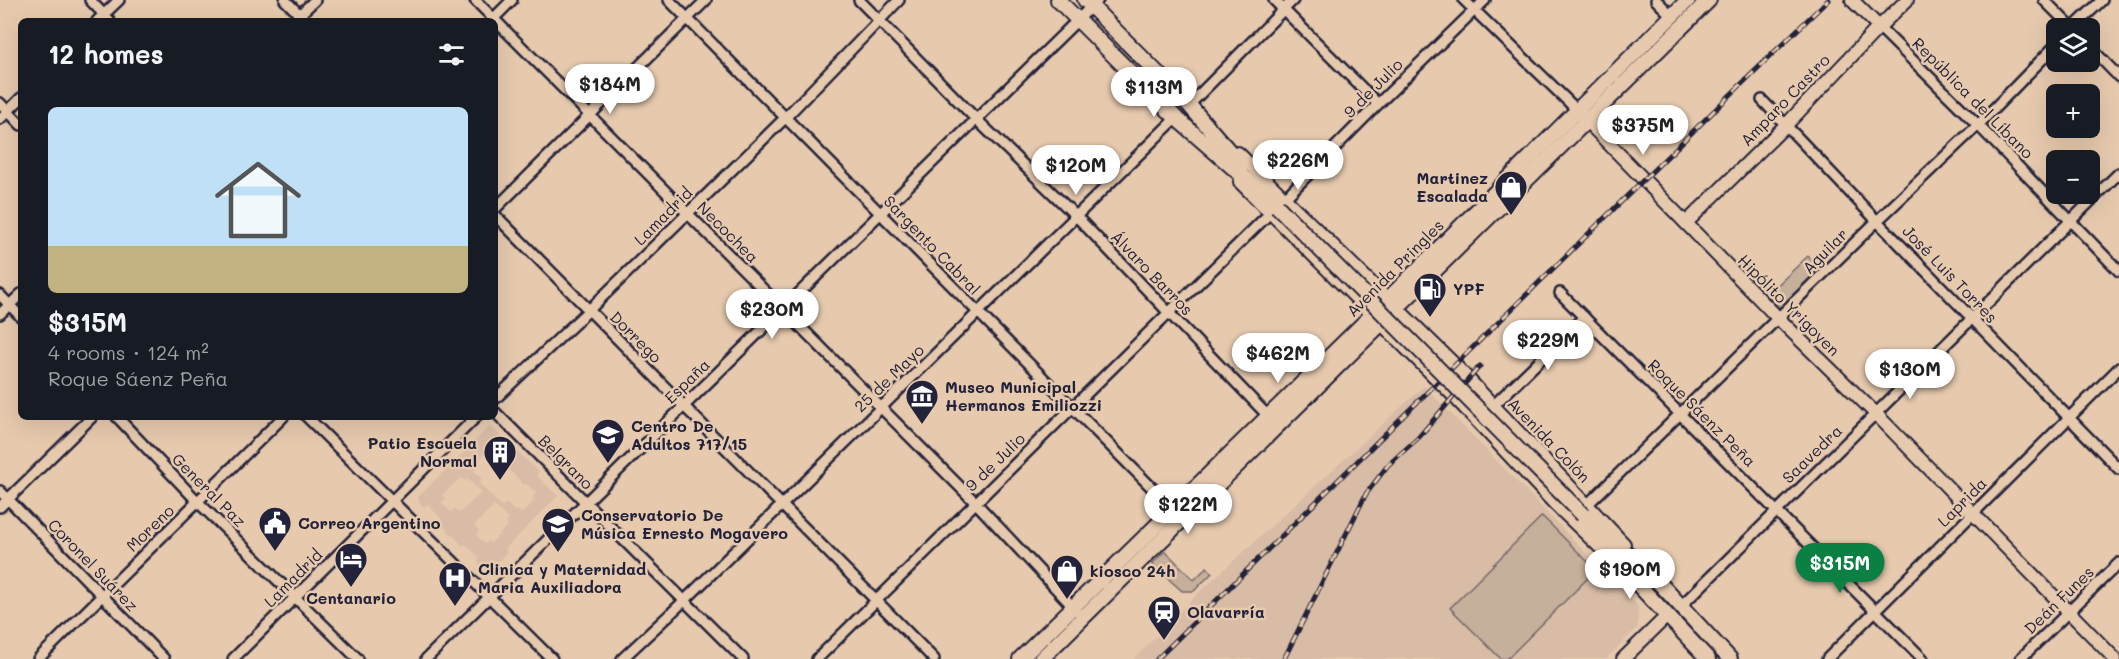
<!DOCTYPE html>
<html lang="en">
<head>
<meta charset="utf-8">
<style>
  body { margin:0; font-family:Mali,sans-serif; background:#242831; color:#f1f3f6; height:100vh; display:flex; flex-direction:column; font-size:22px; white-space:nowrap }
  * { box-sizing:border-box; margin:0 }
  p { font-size:20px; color:#9ea1a6 }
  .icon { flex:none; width:33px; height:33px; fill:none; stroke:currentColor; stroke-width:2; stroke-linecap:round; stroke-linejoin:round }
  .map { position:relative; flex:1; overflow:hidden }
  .side { position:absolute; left:18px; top:18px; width:480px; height:402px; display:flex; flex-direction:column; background:#171b24; border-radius:9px; box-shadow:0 6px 24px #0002 }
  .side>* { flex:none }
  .tools { position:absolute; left:2046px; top:18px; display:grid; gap:12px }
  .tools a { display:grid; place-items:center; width:54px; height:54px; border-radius:9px; background:#171b24; box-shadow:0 6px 24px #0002; font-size:30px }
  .price { position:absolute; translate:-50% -51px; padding:0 14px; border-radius:21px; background:#fff; color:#222; font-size:20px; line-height:39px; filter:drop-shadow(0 2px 3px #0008) }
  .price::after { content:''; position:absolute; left:50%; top:36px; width:18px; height:14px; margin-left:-9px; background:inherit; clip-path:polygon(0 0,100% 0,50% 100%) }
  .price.on { background:#0b8043; color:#fff }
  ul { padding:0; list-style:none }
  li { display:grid; align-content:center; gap:12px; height:318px; padding:0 30px }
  li span { display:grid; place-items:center; height:186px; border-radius:9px; color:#555 }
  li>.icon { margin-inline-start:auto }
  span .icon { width:108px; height:108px; fill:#fffc; stroke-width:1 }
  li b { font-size:26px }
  h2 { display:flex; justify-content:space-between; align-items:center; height:72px; padding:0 30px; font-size:26px }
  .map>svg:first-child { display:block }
  .built { fill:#d8bca5; fill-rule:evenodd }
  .green { fill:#c6af9b; stroke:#74686b; stroke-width:1.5 }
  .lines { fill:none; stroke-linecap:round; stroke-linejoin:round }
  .minor-casing { stroke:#22223b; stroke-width:14 }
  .tertiary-casing { stroke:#22223b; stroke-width:16 }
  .secondary-casing { stroke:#22223b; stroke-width:18 }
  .minor { stroke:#e7caae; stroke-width:9 }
  .tertiary { stroke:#e7caae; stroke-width:12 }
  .secondary { stroke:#e7caae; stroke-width:14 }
  .rail-casing { stroke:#22223b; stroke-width:5 }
  .rail { stroke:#e7caae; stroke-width:3; stroke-dasharray:9; stroke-linecap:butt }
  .secondary-bridge-casing { stroke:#22223b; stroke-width:18; stroke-linecap:butt }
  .secondary-bridge { stroke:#e7caae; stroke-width:14 }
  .labels { text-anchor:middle; stroke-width:5; stroke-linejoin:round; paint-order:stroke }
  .street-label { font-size:16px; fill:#22223b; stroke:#e7caae }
  .poi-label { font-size:16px; font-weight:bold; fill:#22223b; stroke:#e7caae; text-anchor:start }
</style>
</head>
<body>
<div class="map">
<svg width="2119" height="659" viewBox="0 0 2119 659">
  <rect width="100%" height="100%" fill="#e7caae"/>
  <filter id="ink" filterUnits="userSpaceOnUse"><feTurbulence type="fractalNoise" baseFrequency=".0167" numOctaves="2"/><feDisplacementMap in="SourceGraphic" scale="12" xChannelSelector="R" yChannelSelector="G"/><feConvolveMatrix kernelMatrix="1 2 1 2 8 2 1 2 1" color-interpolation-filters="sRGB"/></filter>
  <g filter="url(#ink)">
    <g class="built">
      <polygon points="1424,386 1638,606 1638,627 1606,659 1134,659 1196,595"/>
      <path d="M490,426L539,472L536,475L558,496L505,549L507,552L488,572L477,561L480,558L465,544L463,546L439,522L442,519L427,504L424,507L419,502L418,497ZM494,451L507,463L505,466L524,485L526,483L536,493L532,497L535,500L522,513L518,510L515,512L506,503L502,507L479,483L482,479L474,471L476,468L473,465L487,451L490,454ZM461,478L465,481L468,479L481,493L459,513L454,509L451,512L442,503L446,499L442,495ZM494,506L508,519L505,522L508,525L491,543L488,541L485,544L476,535L479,531L474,526Z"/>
    </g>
    <g class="green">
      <polygon points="1093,19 1214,141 1211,143 1091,21"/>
      <polygon points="1808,256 1820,269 1780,308 1767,295"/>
      <polygon points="1542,516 1596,570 1507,659 1501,659 1450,608"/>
      <polygon points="1165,551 1194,580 1207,567 1212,573 1194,591 1182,591 1152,564"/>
    </g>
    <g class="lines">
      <defs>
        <g id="minor">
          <polyline points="90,0 110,21"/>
          <polyline points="285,0 306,21"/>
          <polyline points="475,0 975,502 1077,611"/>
          <polyline points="669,0 1174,510"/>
          <polyline points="859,0 976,119 1076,216 1268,416"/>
          <polyline points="1274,0 1378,104"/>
          <polyline points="1464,0 1578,111"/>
          <polyline points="1656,0 1672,16"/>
          <polyline points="2044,0 2072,28"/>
          <polyline points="97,21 119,0"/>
          <polyline points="293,21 315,0"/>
          <polyline points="491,21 512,0"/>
          <polyline points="1879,27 1978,125 2119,271"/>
          <polyline points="2073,28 2102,0"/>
          <polyline points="2090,47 2119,77"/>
          <polyline points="1762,100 1877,221 2119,469"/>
          <polyline points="0,103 21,125"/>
          <polyline points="1189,105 1293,0"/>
          <polyline points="0,119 21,98"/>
          <polyline points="1284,199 1378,104 1485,0"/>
          <polyline points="495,209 706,0"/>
          <polyline points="495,215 934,659"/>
          <polyline points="1560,293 1923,659"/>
          <polyline points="0,295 21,317"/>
          <polyline points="0,314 21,294"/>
          <polyline points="495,399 589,310 785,118 899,0"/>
          <polyline points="1493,406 1584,317"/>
          <polyline points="495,412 743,659"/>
          <polyline points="117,417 198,502 358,659"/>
          <polyline points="307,417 552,659"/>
          <polyline points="0,491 164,659"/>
          <polyline points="1588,504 1877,221 1978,125 2056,45"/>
          <polyline points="0,507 92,417"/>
          <polyline points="1681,606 2119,173"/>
          <polyline points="38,659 283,417"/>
          <polyline points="233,659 476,417"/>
          <polyline points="426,659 1098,0"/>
          <polyline points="622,659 684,601 1176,118"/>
          <polyline points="817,659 1271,212"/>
          <polyline points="1827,659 2119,368"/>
          <polyline points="2020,659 2119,563"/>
        </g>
        <g id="tertiary">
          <polyline points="1852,0 1879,27"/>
          <polyline points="1580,114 1778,318 1876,414 2115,659"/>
          <polyline points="1238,153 1455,365 1624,544"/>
          <polyline points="1240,182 1448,390 1555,504 1607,554"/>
          <polyline points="1686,223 1787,124 1879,27 1907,0"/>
          <polyline points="1623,659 1667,616"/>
        </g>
        <g id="secondary">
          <polyline points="1058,0 1176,118 1277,206"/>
          <polyline points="1085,0 1189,105 1242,166"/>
          <polyline points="1583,515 1651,574 1730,659"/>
          <polyline points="1600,538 1628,574 1708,659"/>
          <polyline points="1020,659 1372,315 1688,0"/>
          <polyline points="1041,659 1709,0"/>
        </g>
      </defs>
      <use href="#minor" class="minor-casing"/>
      <use href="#tertiary" class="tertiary-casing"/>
      <use href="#secondary" class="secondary-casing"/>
      <use href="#minor" class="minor"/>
      <use href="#tertiary" class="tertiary"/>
      <use href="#secondary" class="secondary"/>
      <defs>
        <g id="rail">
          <path d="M1157,659C1380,439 1603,218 1828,0"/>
          <polyline points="1284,659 1366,494 1388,465 1418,438 1480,366"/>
        </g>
      </defs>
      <use href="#rail" class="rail-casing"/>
      <use href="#rail" class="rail"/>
      <defs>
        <polyline id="secondary-bridge" points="1277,206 1583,515"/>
      </defs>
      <use href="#secondary-bridge" class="secondary-bridge-casing"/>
      <use href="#secondary-bridge" class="secondary-bridge"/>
    </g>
  </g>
  <defs>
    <symbol id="shop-pin" viewBox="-11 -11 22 30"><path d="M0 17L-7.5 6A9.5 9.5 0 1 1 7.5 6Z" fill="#22223b" stroke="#e7caae"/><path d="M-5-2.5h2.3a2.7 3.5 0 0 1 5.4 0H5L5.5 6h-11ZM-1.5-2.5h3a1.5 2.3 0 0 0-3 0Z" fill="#fff"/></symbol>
    <symbol id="fuel-pin" viewBox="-11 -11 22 30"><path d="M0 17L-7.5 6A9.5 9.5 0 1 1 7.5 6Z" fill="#22223b" stroke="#e7caae"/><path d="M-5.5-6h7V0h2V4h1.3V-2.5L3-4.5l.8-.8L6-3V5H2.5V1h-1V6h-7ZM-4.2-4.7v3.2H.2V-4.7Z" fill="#fff"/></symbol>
    <symbol id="museum-pin" viewBox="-11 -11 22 30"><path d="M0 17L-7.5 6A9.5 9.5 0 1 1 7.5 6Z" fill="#22223b" stroke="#e7caae"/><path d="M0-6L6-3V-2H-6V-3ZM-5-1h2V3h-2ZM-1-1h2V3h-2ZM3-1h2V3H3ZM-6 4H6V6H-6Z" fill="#fff"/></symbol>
    <symbol id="school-pin" viewBox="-11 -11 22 30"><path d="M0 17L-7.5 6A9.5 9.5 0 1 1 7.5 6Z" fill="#22223b" stroke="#e7caae"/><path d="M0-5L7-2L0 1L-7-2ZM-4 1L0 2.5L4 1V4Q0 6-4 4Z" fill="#fff"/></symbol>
    <symbol id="building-pin" viewBox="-11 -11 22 30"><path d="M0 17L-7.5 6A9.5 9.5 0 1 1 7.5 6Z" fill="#22223b" stroke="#e7caae"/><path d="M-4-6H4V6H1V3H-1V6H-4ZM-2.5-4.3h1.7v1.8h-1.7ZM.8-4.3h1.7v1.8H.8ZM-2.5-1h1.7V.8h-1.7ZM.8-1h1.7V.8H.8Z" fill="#fff"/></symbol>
    <symbol id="civic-pin" viewBox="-11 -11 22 30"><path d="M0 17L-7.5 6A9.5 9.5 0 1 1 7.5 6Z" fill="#22223b" stroke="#e7caae"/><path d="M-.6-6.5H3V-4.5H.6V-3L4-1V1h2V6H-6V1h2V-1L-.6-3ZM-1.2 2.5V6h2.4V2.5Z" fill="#fff"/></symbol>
    <symbol id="hotel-pin" viewBox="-11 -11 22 30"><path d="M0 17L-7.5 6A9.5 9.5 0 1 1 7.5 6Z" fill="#22223b" stroke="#e7caae"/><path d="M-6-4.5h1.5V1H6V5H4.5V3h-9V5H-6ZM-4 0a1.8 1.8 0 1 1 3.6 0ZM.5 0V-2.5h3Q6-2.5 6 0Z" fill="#fff"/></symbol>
    <symbol id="hospital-pin" viewBox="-11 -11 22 30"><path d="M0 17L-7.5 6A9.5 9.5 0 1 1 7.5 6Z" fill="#22223b" stroke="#e7caae"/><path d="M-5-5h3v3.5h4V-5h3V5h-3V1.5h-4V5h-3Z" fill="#fff"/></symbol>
    <symbol id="station-pin" viewBox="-11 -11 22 30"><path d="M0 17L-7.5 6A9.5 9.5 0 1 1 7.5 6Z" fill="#22223b" stroke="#e7caae"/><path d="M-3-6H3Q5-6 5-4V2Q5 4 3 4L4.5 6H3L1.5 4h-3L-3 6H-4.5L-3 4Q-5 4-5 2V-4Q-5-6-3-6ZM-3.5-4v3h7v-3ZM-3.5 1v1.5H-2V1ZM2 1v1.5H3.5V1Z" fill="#fff"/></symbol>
  </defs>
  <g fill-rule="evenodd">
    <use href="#shop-pin" x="1492" y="168" width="38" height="52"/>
    <use href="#fuel-pin" x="1411" y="270" width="38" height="52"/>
    <use href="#museum-pin" x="903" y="377" width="38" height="52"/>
    <use href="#school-pin" x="589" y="416" width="38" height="52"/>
    <use href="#building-pin" x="481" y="433" width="38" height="52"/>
    <use href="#civic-pin" x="256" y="504" width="38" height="52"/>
    <use href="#school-pin" x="539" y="505" width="38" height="52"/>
    <use href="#hotel-pin" x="332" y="540" width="38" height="52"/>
    <use href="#shop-pin" x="1048" y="552" width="38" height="52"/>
    <use href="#hospital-pin" x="436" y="559" width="38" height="52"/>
    <use href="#station-pin" x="1145" y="593" width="38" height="52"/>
  </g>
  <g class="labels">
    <g class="street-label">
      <text transform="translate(1373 88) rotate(-45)" y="6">9 de Julio</text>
      <text transform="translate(1973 98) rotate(45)" y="6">República del Líbano</text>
      <text transform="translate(1785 100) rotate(-46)" y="6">Amparo Castro</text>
      <text transform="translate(663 216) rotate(-45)" y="6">Lamadrid</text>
      <text transform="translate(728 232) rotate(45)" y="6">Necochea</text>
      <text transform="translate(932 245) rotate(46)" y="6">Sargento Cabral</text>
      <text transform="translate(1825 251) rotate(-45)" y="6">Aguilar</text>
      <text transform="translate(1395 268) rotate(-45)" y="6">Avenida Pringles</text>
      <text transform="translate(1152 273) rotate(46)" y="6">Álvaro Barros</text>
      <text transform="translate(1950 274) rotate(46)" y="6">José Luis Torres</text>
      <text transform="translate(1789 305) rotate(45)" y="6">Hipólito Yrigoyen</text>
      <text transform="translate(636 337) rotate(45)" y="6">Dorrego</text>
      <text transform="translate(889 378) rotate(-44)" y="6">25 de Mayo</text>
      <text transform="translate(687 381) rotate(-44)" y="6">España</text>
      <text transform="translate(1702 413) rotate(45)" y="6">Roque Sáenz Peña</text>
      <text transform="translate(1549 440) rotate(46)" y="6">Avenida Colón</text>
      <text transform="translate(1812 454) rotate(-44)" y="6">Saavedra</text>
      <text transform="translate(566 462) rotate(45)" y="6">Belgrano</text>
      <text transform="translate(995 462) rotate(-44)" y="6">9 de Julio</text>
      <text transform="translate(209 490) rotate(45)" y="6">General Paz</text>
      <text transform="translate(1962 502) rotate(-45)" y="6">Laprida</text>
      <text transform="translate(150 528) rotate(-44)" y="6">Moreno</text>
      <text transform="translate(93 565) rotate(46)" y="6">Coronel Suárez</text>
      <text transform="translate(293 578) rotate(-45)" y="6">Lamadrid</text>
      <text transform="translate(2059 600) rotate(-44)" y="6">Deán Funes</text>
    </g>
    <g class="poi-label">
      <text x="1488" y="184" text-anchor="end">Martinez<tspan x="1488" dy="18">Escalada</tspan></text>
      <text x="1453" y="295">YPF</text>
      <text x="945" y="393">Museo Municipal<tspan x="945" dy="18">Hermanos Emiliozzi</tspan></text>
      <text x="631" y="432">Centro De<tspan x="631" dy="18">Adultos 717/15</tspan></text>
      <text x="477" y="449" text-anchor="end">Patio Escuela<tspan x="477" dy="18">Normal</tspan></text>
      <text x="581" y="521">Conservatorio De<tspan x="581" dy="18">Música Ernesto Mogavero</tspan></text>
      <text x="298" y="529">Correo Argentino</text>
      <text x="478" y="575">Clinica y Maternidad<tspan x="478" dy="18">Maria Auxiliadora</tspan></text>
      <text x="1090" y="577">kiosco 24h</text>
      <text x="351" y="604" text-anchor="middle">Centanario</text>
      <text x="1187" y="618">Olavarría</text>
    </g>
  </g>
</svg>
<div class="tools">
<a><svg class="icon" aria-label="layers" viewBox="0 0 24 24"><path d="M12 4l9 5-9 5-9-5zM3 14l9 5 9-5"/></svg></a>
<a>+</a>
<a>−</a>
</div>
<b class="price" style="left:610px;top:115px">$184M</b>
<b class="price" style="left:1154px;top:118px">$113M</b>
<b class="price" style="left:1643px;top:156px">$375M</b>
<b class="price" style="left:1298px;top:191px">$226M</b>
<b class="price" style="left:1076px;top:196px">$120M</b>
<b class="price" style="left:772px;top:340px">$230M</b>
<b class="price" style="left:1548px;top:371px">$229M</b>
<b class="price" style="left:1278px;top:384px">$462M</b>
<b class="price" style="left:1910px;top:400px">$130M</b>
<b class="price" style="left:1188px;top:535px">$122M</b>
<b class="price on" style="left:1840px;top:594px">$315M</b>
<b class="price" style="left:1630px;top:600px">$190M</b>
<section class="side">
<h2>12 homes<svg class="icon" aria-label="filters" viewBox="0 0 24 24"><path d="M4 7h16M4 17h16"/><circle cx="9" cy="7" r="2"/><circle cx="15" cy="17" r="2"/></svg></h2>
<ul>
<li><span style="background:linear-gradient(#bfe0f5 75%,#c2b280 0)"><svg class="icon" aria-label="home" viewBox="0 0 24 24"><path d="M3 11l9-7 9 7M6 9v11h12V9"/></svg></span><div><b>$315M</b><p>4 rooms · 124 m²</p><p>Roque Sáenz Peña</p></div></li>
</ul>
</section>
</div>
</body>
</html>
